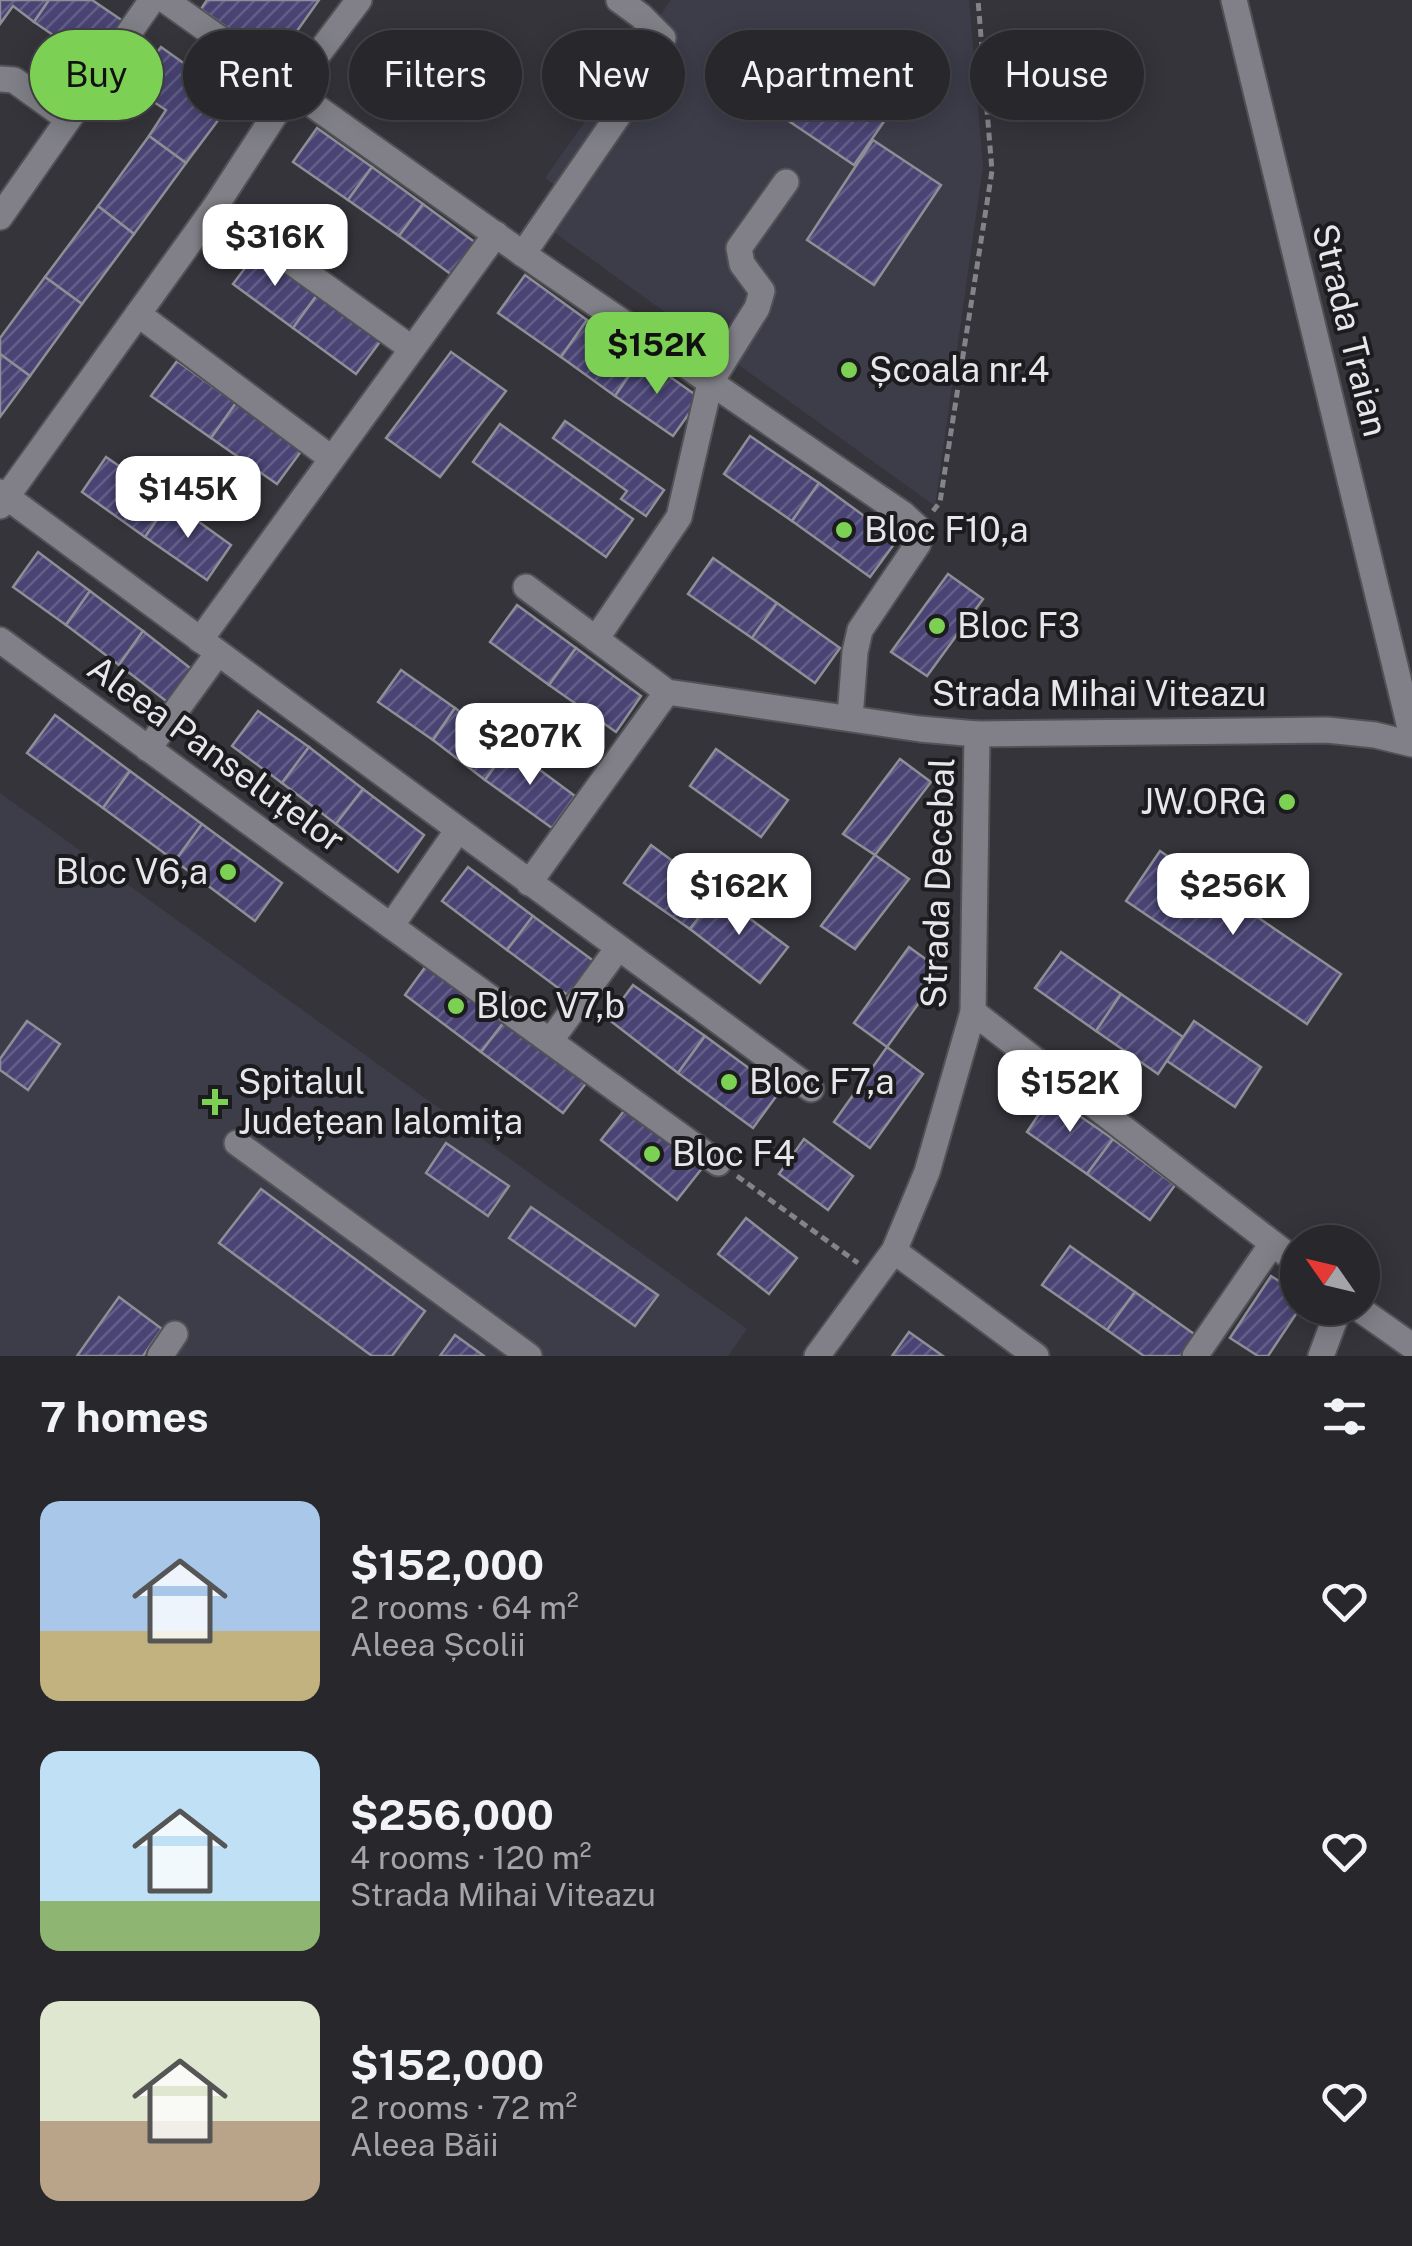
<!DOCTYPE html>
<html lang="en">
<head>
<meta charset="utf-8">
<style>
  body { margin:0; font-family:"Public Sans",sans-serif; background:#343338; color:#f1f3f6; height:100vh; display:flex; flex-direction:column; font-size:38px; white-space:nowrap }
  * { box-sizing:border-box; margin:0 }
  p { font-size:32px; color:#a5a5a9 }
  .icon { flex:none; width:55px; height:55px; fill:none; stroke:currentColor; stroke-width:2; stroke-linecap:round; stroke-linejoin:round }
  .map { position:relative; height:1356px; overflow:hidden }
  .drawer { display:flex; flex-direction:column; background:#28272c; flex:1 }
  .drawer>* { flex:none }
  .guide { position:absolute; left:30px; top:30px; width:1352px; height:90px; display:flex; gap:20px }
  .needle { width:65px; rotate:304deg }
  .fabs { position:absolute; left:1280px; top:1225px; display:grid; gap:20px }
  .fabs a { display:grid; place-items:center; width:100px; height:100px; border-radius:50%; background:#28272c; box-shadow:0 5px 25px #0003,0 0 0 2px #444448; font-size:50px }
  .price { position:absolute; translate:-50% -85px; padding:0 22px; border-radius:20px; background:#fff; color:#222; font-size:32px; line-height:65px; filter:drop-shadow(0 2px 5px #0008) }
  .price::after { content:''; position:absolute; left:50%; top:60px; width:30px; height:22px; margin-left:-15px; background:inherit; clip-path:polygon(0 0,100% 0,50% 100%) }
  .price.active { background:#7cd155; color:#111 }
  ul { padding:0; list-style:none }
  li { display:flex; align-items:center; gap:30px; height:250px; padding:0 40px }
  li span { display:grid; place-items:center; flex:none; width:280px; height:200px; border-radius:20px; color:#555 }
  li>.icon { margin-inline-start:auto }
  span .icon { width:120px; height:120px; fill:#fffc; stroke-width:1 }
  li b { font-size:42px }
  h2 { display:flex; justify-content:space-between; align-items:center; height:120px; padding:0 40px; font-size:42px }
  .chip { padding:0 35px; border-radius:45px; background:#28272c; box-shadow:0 5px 25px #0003,0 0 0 2px #444448; font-size:35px; line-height:90px }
  .chip.active { background:#7cd155; color:#111 }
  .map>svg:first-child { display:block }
  .built { fill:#3d3d4a }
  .building { fill:url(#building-hatch); stroke:#8e8e96; stroke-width:2.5 }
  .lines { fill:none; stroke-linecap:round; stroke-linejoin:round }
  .minor-casing { stroke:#515156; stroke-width:29 }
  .path { stroke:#848389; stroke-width:5; stroke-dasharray:8 5; stroke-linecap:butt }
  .minor { stroke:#818088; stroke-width:25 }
  .poi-dot { fill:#7cd155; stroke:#1c1c1f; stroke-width:4 }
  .labels { text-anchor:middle; stroke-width:8; stroke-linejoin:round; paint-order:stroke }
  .street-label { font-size:35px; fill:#e6e6eb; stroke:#1c1c1f }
  .poi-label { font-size:35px; fill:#e6e6eb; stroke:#1c1c1f; text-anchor:start }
</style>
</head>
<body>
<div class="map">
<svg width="1412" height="1356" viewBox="0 0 1412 1356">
  <defs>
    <pattern id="building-hatch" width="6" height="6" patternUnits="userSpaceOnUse" patternTransform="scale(2.5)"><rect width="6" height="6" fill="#494474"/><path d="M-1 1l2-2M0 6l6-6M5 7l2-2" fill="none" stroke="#635f88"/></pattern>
  </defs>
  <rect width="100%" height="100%" fill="#35343b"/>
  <g class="built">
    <polygon points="671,0 969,0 983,166 935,506 555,233 577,201 545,178"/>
    <polygon points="0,793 747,1329 728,1356 0,1356"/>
  </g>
  <g class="building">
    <polygon points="0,0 49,0 34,22 13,6 0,24"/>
    <polygon points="49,0 92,0 126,23 97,65 34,22"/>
    <polygon points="207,0 319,0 275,62 201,9"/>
    <polygon points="796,40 894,107 854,165 756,99"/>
    <polygon points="161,47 234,99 186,163 149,136 166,110 131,87"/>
    <polygon points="317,128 372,167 348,200 293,162"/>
    <polygon points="149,136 186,163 134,234 98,206"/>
    <polygon points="873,140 941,185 874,285 807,240"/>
    <polygon points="372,167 423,204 399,236 348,200"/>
    <polygon points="423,204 480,246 456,278 399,236"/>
    <polygon points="98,206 134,234 82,304 45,277"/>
    <polygon points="258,251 317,295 293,328 233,284"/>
    <polygon points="525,275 587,320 561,357 498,313"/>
    <polygon points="45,277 82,304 30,376 0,354 0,338"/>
    <polygon points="317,295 382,339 356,374 293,328"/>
    <polygon points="587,320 642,357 615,396 561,357"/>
    <polygon points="451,352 506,391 440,477 386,438"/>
    <polygon points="0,354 30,376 0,417"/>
    <polygon points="642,357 700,398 673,436 615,396"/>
    <polygon points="177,361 236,403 211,438 151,396"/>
    <polygon points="236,403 302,450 277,484 211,438"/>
    <polygon points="565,421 664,490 646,516 621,499 627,491 553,438"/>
    <polygon points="500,424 633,519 606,557 473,462"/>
    <polygon points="750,436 819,483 792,521 724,474"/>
    <polygon points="106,457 170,501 145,537 82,492"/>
    <polygon points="819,483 897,540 870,577 792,521"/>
    <polygon points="170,501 231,545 207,580 145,537"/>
    <polygon points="38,552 90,591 66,625 13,587"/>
    <polygon points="713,558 777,603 752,638 688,594"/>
    <polygon points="948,574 983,599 927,676 891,652"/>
    <polygon points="90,591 143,631 119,665 66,625"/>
    <polygon points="777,603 840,648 815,683 752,638"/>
    <polygon points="517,605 576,648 549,685 490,642"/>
    <polygon points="143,631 199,675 174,707 119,665"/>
    <polygon points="576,648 641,696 616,732 549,685"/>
    <polygon points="401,670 455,708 433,740 378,702"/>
    <polygon points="455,708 509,747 485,780 433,740"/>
    <polygon points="258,711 309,747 282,783 232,746"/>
    <polygon points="55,715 130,771 103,808 27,753"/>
    <polygon points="309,747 363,789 336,824 282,783"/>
    <polygon points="509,747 575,796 552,828 485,780"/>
    <polygon points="716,749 788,800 761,837 690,786"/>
    <polygon points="900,759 931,782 875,855 843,834"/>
    <polygon points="130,771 202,824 175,861 103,808"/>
    <polygon points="363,789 424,835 398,872 336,824"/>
    <polygon points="202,824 282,883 255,921 175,861"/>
    <polygon points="651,845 717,894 690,929 624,883"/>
    <polygon points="1160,851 1341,974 1307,1024 1126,901"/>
    <polygon points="875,855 909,879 855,949 821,926"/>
    <polygon points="468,867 533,916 507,950 442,901"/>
    <polygon points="717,894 788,947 760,983 690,929"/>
    <polygon points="533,916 595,962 569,996 507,950"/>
    <polygon points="909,947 942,971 887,1047 854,1023"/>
    <polygon points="1061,952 1121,994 1096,1031 1035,988"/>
    <polygon points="431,959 508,1017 481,1052 405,995"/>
    <polygon points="633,985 705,1036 678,1073 608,1019"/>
    <polygon points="1121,994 1183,1037 1158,1074 1096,1031"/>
    <polygon points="508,1017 590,1078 563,1113 481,1052"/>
    <polygon points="27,1021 60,1044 28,1090 0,1070 0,1059"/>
    <polygon points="1194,1021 1261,1067 1235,1107 1167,1061"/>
    <polygon points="705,1036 780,1091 753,1128 678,1073"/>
    <polygon points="887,1047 923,1074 870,1148 834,1122"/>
    <polygon points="1051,1096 1113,1139 1087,1174 1027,1132"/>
    <polygon points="627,1107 703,1167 677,1200 601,1140"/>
    <polygon points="804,1139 853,1176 828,1210 779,1174"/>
    <polygon points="1113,1139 1175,1185 1150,1220 1087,1174"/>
    <polygon points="446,1143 509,1186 488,1216 426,1173"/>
    <polygon points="261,1189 425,1311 392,1356 372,1356 219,1243"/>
    <polygon points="531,1207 658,1295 635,1326 509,1238"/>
    <polygon points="746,1218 797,1258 769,1294 718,1254"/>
    <polygon points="1070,1246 1135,1292 1107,1330 1042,1285"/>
    <polygon points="1271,1276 1298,1293 1300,1308 1268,1356 1258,1356 1230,1338"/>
    <polygon points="1135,1292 1197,1336 1183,1356 1144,1356 1107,1330"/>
    <polygon points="119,1297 162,1329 143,1356 77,1356"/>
    <polygon points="909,1332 943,1356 892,1356"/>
    <polygon points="455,1335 484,1356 440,1356"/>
  </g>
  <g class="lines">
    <defs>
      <g id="minor">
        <polyline points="165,0 523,254 903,514 918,528 918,544 860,630 855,652 850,718"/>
        <polyline points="1234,0 1412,736"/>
        <polyline points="0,79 14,80 68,119"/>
        <polyline points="786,182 739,248 742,264 762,291 757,308 710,383 679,517 596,639 667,692 920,729 977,734 1327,730 1375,735 1412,744"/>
        <polyline points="215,207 411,348"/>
        <polyline points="0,217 152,0"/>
        <polyline points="523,254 658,58 663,38 641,16 619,0"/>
        <polyline points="138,314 331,458"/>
        <polyline points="0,492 811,1089"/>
        <polyline points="0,506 215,207 291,90 359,0"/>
        <polyline points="526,587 596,639"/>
        <polyline points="0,640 391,926"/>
        <polyline points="200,640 496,234"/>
        <polyline points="148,749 218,653"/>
        <polyline points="458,830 391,926 718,1163"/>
        <polyline points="529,883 667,692"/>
        <polyline points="973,1012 1298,1263"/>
        <polyline points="551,1040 618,948"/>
        <polyline points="237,1143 529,1356"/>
        <polyline points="894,1251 1036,1356"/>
        <polyline points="1358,1308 1412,1346"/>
        <polyline points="160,1356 175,1334"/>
        <polyline points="817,1356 894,1251 927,1172 973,1012 977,734"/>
        <polyline points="1195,1356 1272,1244"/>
        <polyline points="1321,1356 1339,1308"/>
      </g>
    </defs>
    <use href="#minor" class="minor-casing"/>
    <g class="path">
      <polyline points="933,511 940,502 992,171 978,0"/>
      <polyline points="737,1176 858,1263"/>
    </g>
    <use href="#minor" class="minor"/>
  </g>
  <g class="poi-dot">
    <circle cx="849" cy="370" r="10"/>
    <circle cx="844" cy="530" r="10"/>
    <circle cx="937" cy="626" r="10"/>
    <circle cx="1287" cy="802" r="10"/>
    <circle cx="228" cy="872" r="10"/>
    <circle cx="456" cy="1006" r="10"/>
    <circle cx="729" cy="1082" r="10"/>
    <path d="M210 1087h10v10h10v10h-10v10h-10v-10h-10v-10h10z"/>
    <circle cx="652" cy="1154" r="10"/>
  </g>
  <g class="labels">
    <g class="street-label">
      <text transform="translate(1350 330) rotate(76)" y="12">Strada Traian</text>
      <text x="1099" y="706">Strada Mihai Viteazu</text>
      <text transform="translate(216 754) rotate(36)" y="12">Aleea Panseluțelor</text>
      <text transform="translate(938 883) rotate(-88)" y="12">Strada Decebal</text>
    </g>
    <g class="poi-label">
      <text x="869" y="382">Școala nr.4</text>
      <text x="864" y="542">Bloc F10,a</text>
      <text x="957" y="638">Bloc F3</text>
      <text x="1267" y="814" text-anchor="end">JW.ORG</text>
      <text x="208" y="884" text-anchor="end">Bloc V6,a</text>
      <text x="476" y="1018">Bloc V7,b</text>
      <text x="238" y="1094">Spitalul<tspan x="238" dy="40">Județean Ialomița</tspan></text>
      <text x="749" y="1094">Bloc F7,a</text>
      <text x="672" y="1166">Bloc F4</text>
    </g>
  </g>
</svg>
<div class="fabs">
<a><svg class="needle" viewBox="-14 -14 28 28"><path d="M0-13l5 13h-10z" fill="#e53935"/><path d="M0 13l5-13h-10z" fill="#a5a5a9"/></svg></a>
</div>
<b class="price" style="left:275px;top:289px">$316K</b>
<b class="price active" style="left:657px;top:397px">$152K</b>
<b class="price" style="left:188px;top:541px">$145K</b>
<b class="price" style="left:530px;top:788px">$207K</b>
<b class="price" style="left:739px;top:938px">$162K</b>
<b class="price" style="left:1233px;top:938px">$256K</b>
<b class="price" style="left:1070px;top:1135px">$152K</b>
<div class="guide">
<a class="chip active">Buy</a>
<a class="chip">Rent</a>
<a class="chip">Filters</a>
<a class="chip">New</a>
<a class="chip">Apartment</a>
<a class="chip">House</a>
</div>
</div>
<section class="drawer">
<h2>7 homes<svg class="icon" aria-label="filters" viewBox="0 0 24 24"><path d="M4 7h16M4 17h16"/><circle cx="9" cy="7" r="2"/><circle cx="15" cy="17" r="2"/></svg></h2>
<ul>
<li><span style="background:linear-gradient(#a9c7e8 65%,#c2b280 0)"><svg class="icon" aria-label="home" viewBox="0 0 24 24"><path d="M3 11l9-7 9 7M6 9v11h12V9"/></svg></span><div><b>$152,000</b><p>2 rooms · 64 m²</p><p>Aleea Școlii</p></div><svg class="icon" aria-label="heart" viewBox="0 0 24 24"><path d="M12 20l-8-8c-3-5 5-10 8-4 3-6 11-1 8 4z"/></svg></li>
<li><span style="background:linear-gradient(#bfe0f5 75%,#8fb573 0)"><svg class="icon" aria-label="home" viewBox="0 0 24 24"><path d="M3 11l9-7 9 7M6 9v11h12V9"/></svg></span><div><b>$256,000</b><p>4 rooms · 120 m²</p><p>Strada Mihai Viteazu</p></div><svg class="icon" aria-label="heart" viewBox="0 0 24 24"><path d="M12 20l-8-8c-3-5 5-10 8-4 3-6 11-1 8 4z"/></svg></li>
<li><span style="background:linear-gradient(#dfe7d0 60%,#b9a48a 0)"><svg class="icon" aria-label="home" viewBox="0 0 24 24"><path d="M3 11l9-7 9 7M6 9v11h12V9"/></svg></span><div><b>$152,000</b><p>2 rooms · 72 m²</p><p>Aleea Băii</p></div><svg class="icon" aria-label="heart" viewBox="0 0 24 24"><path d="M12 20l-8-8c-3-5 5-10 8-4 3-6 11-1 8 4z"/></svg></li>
</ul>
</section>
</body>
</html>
